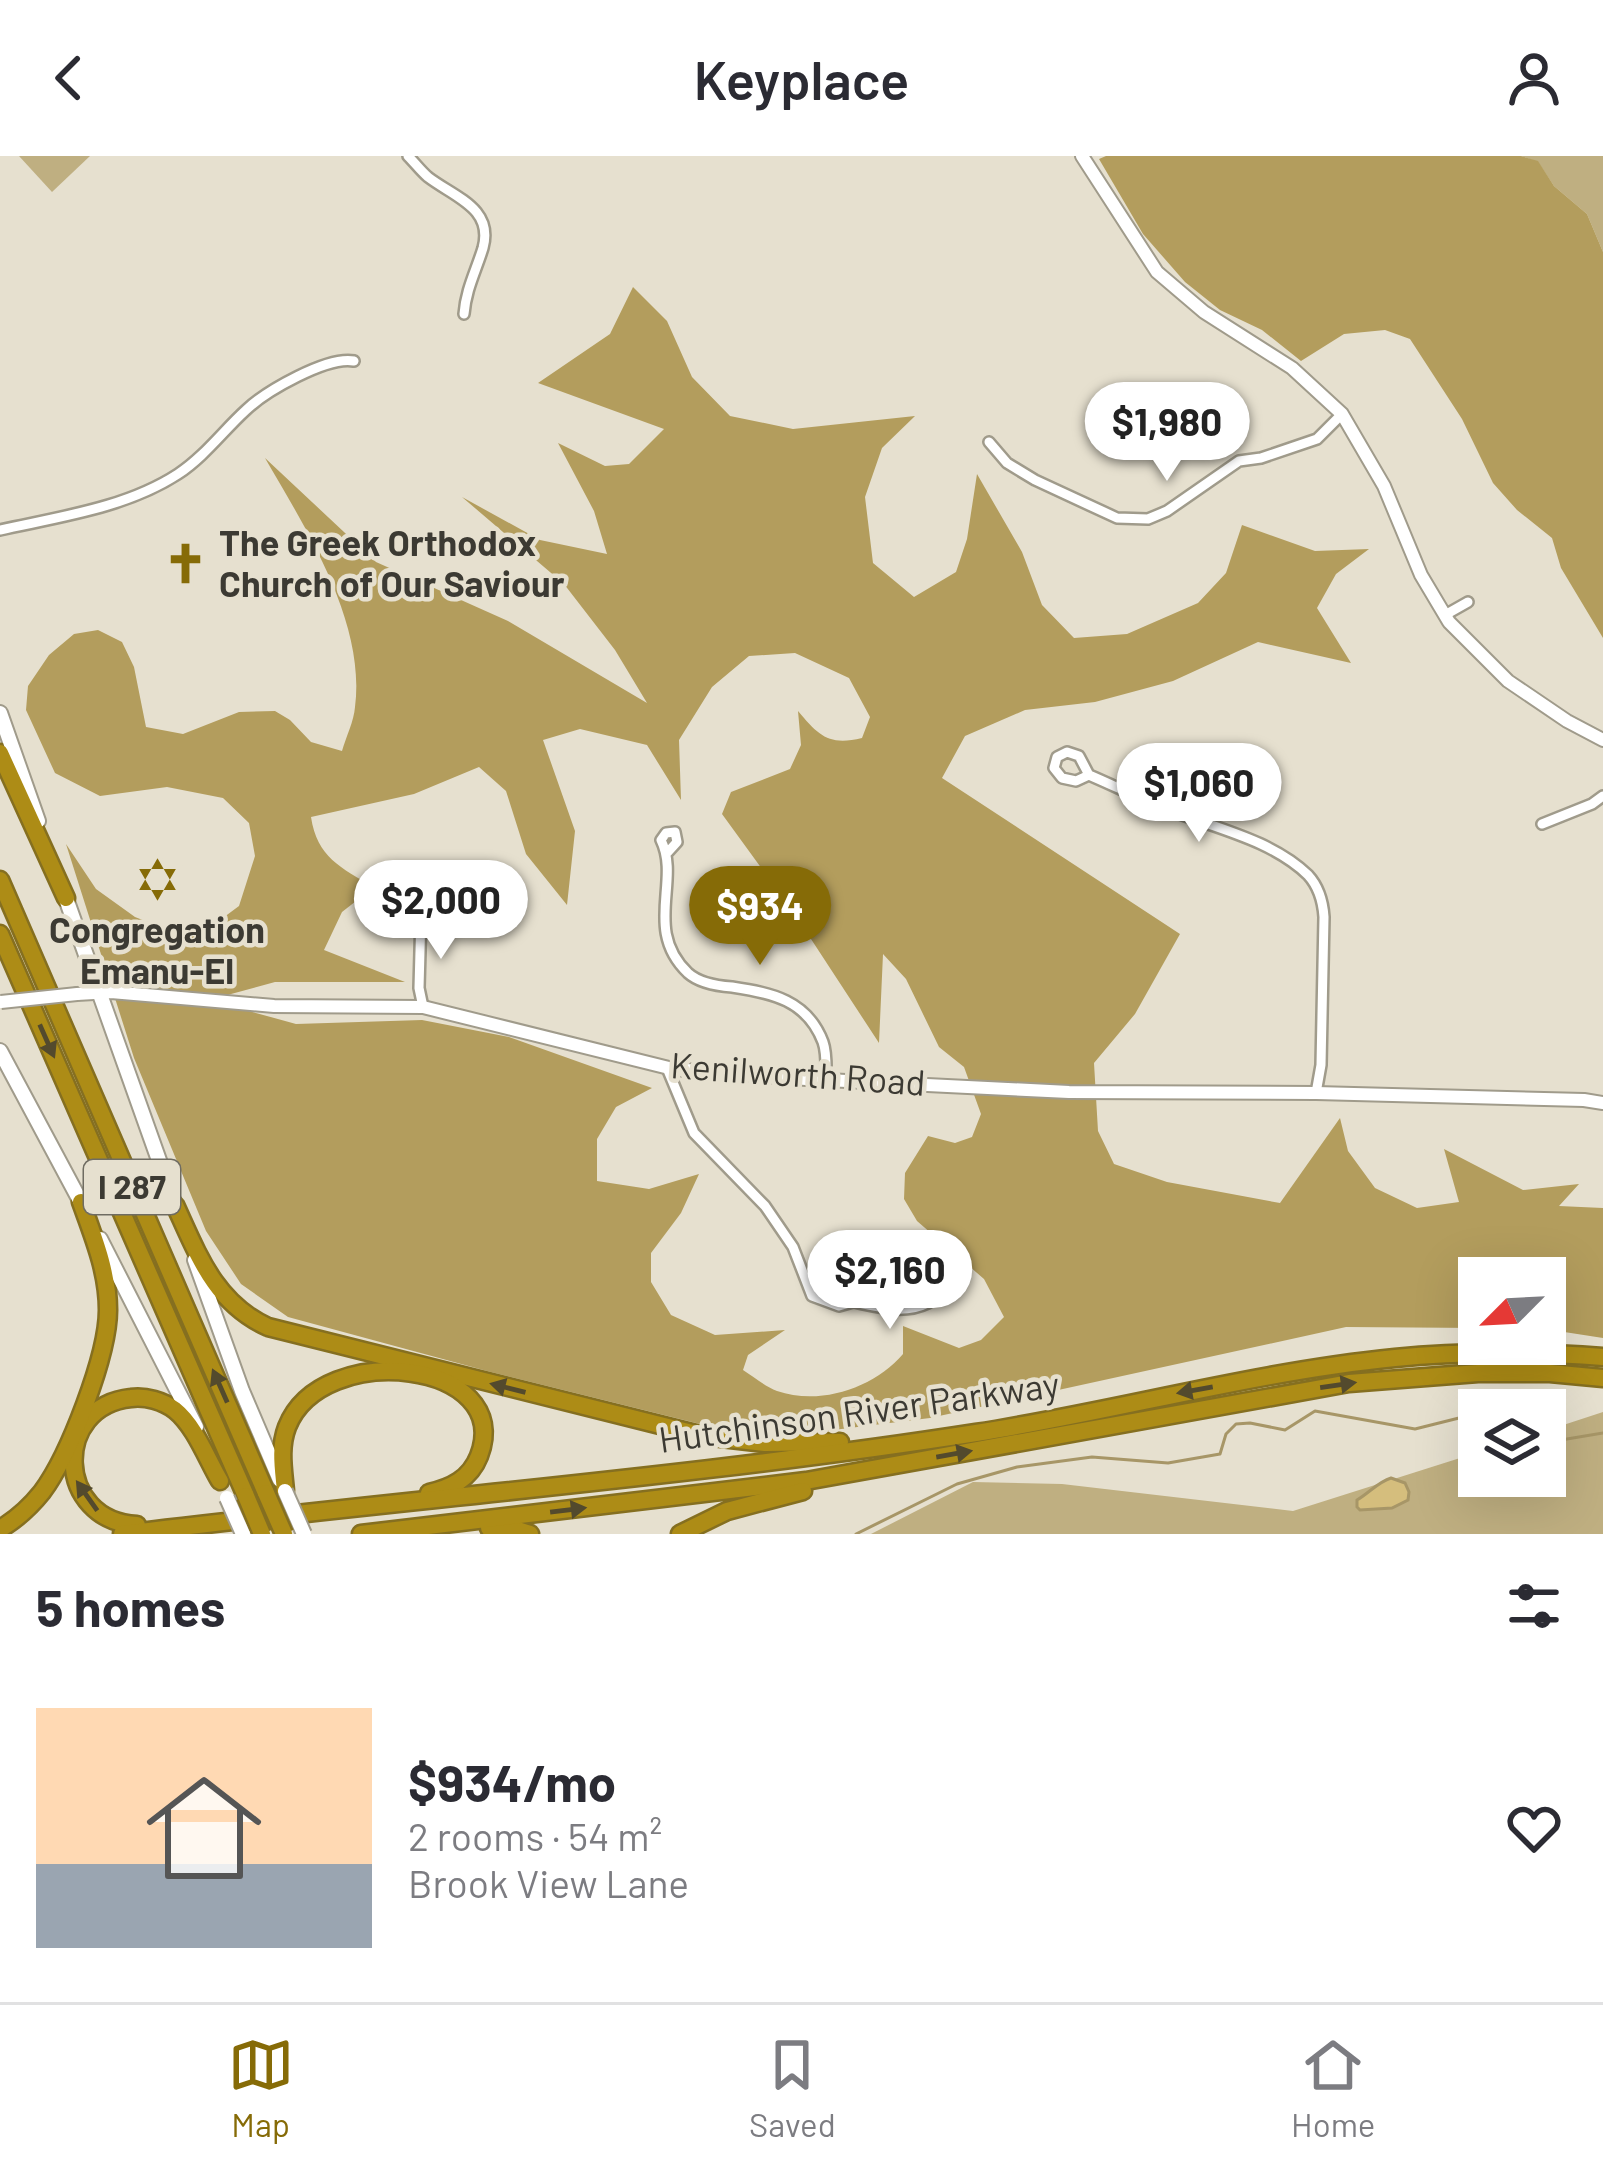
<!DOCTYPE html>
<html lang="en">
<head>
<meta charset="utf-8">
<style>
  body { margin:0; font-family:Barlow,sans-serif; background:#f7f7f7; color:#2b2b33; height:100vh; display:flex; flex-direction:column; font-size:45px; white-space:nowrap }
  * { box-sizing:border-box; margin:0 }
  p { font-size:39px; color:#7c7c81 }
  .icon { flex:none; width:66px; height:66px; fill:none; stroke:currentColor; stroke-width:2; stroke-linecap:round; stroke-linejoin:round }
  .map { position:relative; height:1378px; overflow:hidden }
  .panel { display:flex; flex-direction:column; background:#fff; flex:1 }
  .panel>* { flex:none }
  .needle { width:78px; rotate:246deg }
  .tools { position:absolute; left:1458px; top:1101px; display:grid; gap:24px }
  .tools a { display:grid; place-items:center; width:108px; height:108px; border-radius:0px; background:#fff; box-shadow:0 12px 48px #0002; font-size:60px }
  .price { position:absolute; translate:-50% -102px; padding:0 27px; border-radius:42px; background:#fff; color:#222; font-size:39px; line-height:78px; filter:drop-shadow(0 3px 6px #0008) }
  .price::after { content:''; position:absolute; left:50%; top:72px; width:36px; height:27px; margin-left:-18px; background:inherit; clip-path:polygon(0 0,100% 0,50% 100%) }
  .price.current { background:#866b07; color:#fff }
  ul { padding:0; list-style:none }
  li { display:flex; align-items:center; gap:36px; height:300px; padding:0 36px }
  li+li { border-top:3px solid #e1e1e2 }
  li span { display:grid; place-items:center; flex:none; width:336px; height:240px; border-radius:0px; color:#555 }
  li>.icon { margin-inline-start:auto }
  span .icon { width:144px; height:144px; fill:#fffc; stroke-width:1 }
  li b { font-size:51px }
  h2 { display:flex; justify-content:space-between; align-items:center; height:144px; padding:0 36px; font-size:51px }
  header { display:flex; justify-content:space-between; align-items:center; height:156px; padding:0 36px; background:#fff; font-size:54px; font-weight:600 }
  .tabs { display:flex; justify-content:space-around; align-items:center; height:168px; border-top:3px solid #e1e1e2; background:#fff; font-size:33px; color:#7c7c81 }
  .tabs a { display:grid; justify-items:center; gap:6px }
  .tabs .current { color:#866b07 }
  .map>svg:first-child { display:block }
  .green { fill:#bfaf81 }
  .forest { fill:#b39d5d; fill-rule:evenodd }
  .water { fill:#d5be7d; stroke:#a79667; stroke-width:3 }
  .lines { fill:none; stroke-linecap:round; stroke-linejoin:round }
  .stream { stroke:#a79667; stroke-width:3 }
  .minor-casing { stroke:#a09b8b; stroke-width:14 }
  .tertiary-casing { stroke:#a09b8b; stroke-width:16 }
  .secondary-casing { stroke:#a09b8b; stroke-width:18 }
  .motorway-casing { stroke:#856f20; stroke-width:21 }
  .minor { stroke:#fff; stroke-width:9 }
  .tertiary { stroke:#fff; stroke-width:12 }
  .secondary { stroke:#fff; stroke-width:14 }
  .motorway { stroke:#ad8c16; stroke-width:16 }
  .tertiary-bridge-casing { stroke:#a09b8b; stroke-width:16; stroke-linecap:butt }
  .secondary-bridge-casing { stroke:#a09b8b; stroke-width:18; stroke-linecap:butt }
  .motorway-bridge-casing { stroke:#856f20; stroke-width:21; stroke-linecap:butt }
  .tertiary-bridge { stroke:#fff; stroke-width:12 }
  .secondary-bridge { stroke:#fff; stroke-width:14 }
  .motorway-bridge { stroke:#ad8c16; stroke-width:16 }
  .oneway { fill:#534a2d }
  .labels { text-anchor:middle; stroke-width:9; stroke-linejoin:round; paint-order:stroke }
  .shield { fill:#e6e0cf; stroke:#6f6c62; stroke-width:3 }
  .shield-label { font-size:33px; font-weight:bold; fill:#3c3a33 }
  .poi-label { font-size:36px; font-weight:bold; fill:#3c3a33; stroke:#e6e0cf; text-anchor:start }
  .street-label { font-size:36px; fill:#3c3a33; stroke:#e6e0cf }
</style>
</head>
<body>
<header><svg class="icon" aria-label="back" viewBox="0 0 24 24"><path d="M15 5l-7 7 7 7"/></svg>Keyplace<svg class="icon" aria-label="person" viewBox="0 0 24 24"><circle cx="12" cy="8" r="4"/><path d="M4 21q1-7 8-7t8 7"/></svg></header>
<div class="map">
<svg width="1603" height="1378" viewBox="0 0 1603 1378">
  <rect width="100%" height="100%" fill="#e6e0cf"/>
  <g class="green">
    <polygon points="19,0 90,0 52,36"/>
    <polygon points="1521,0 1603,0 1603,96 1587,58 1554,30 1538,6"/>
    <polygon points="1603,1256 1603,1378 871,1378 973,1326 1062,1328 1293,1355 1479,1296 1479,1320 1545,1320 1545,1275"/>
  </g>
  <g class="forest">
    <polygon points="1106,0 1521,0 1538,5 1554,30 1587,58 1603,96 1603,482 1561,412 1552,382 1517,354 1493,327 1462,263 1410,183 1385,174 1344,178 1301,205 1262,174 1220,154 1185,126 1143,78 1099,3"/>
    <path d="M633,131L667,165L692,221L730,260L793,273L915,260L882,292L865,341L873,407L914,441L956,416L967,383L977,318L1022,396L1042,449L1074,482L1127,478L1198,447L1226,417L1242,369L1315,395L1369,393L1336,418L1317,452L1351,507L1258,486L1173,525L1095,546L1025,554L965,580L942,622L1180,778L1135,858L1094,907L1098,975L1114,1008L1167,1026L1280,1047L1340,962L1348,995L1375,1032L1417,1052L1459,1046L1444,993L1523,1034L1579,1028L1559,1050L1603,1052V1182L1545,1173V1122H1479V1172L1346,1171L930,1262L793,1279L700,1268L487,1215L288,1161L241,1128L206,1075L134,902L66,688L96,733L135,761L168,774L208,773L239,750L255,700L249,667L223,642L167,631L100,640L55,617L26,554L28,530L49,499L74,478L98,474L122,486L134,511L146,571L183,578L239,556L275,555L290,564L311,586L342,595C346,581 354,565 355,551C366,466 306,373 265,302L376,406L508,465L647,547L615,494L564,428L462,341L540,384L607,398L594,355L558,287L605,310L629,308L664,273L538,227L610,178ZM795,497L849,522L870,561L862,582C829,590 819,580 798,555L801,589L790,613L731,636L722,658L794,757L879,887L883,798L906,823L939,891L964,911L981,958L972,981L955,987L928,980L905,1017L904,1043L917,1065L984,1123L1004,1161L981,1184L959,1192L903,1170V1198C874,1232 820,1250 777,1235C766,1231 754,1221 743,1214L748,1199L785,1174L715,1179L671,1159L651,1126V1097L681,1057L699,1018L649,1033L597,1025V983L616,951L652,932L509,881L422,864L296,868L209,844L275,826H405L324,794L342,756L374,731C341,712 317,701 311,661L414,638L479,611L506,635L526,698L567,749L575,675L543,584L580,573L647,589L681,644L679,584L712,531L749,500Z"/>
  </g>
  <path class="water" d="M1391,1322L1405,1327L1409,1336L1408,1344L1392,1352L1360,1354L1357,1351V1344C1369,1337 1378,1326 1391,1322Z"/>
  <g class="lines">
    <g class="stream">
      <polyline points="1545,1269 1555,1285 1603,1277"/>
      <polyline points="856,1378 957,1328 1017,1311 1092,1301 1168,1307 1220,1298 1226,1278 1236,1268 1250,1267 1285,1274 1315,1255 1415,1273 1479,1257"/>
    </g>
    <defs>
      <g id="minor">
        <path d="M408,0C415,7 421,15 428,21C454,41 494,52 483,92C476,115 466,133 464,158"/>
        <polyline points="989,286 1007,307 1035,324 1117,362 1148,363 1167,355 1239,305 1261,302 1317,283 1342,258"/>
        <path d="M0,374C58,361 126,352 178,318C204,301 223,275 246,254C266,235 327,200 354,205"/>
        <polyline points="1445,459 1468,446"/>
        <path d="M1089,619L1079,600L1067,596L1057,601L1054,612L1062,622L1076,625L1089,619C1117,631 1145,645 1174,656C1219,673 1273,685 1308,719C1319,731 1323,746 1324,761L1321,909L1316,937"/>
        <polyline points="1542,668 1592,648 1603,640"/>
        <path d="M667,697L677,686L675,676L666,677L661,684C681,725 643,774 688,817C699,827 718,830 732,831C772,837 807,844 823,886C827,897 826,912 826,924"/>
        <polyline points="421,758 432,752 441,734 433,716 419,717 412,734 421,758 419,832 423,851"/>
        <polyline points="667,912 694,977 765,1050 793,1091 812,1140 839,1150 853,1146"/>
        <path d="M902,1127H911L926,1133L928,1147C904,1159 878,1151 853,1146Z"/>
      </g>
      <g id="tertiary">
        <polyline points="1082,0 1157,116 1204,156 1292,212 1342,258 1384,330 1421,419 1449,466 1508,525 1567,565 1603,584"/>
        <polyline points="77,838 111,836 274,850 423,851 673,913 806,923 1069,936 1316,937 1584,944 1603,947"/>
      </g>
      <g id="secondary">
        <polyline points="0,557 38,665"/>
        <polyline points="64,737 177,1055"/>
        <polyline points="0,895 84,1052"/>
        <polyline points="100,1083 196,1271"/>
        <polyline points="195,1104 242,1235 280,1324"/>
      </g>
      <g id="motorway">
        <polyline points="0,597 66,742"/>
        <polyline points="0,724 266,1337"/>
        <polyline points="0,778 246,1340"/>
        <path d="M175,1049C198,1099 215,1147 268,1171L704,1280L765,1287L840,1286"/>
        <path d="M285,1335C283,1313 279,1292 287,1271C322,1182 516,1205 479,1300C470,1323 451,1332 429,1337"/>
        <path d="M137,1369C55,1365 52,1250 131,1242C146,1240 163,1245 175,1254C195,1270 207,1303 220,1325"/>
        <polyline points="489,1372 511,1372 530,1378"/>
        <path d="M0,1373C17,1363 30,1351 42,1336C69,1300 108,1199 108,1154C108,1116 94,1082 81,1046"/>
        <path d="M122,1378C407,1343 693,1321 976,1277C1116,1255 1254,1216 1395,1202C1464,1195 1534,1196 1603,1201"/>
        <polyline points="361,1378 806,1325 1349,1227 1478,1217 1550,1217 1603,1222"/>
        <polyline points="680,1378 727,1355 803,1335"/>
      </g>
    </defs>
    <use href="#minor" class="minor-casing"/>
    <use href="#tertiary" class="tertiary-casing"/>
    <use href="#secondary" class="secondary-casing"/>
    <use href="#motorway" class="motorway-casing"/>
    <use href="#minor" class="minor"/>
    <use href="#tertiary" class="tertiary"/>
    <use href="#secondary" class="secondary"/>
    <use href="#motorway" class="motorway"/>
    <defs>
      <polyline id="tertiary-bridge" points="1,846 77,838"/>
      <g id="secondary-bridge">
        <polyline points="285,1335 304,1378"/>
        <polyline points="227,1342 243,1378"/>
      </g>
      <g id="motorway-bridge">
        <polyline points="266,1337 284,1378"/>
        <polyline points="246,1340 262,1378"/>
      </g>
    </defs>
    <use href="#tertiary-bridge" class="tertiary-bridge-casing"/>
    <use href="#secondary-bridge" class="secondary-bridge-casing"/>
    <use href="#motorway-bridge" class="motorway-bridge-casing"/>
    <use href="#tertiary-bridge" class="tertiary-bridge"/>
    <use href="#secondary-bridge" class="secondary-bridge"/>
    <use href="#motorway-bridge" class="motorway-bridge"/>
  </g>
  <defs><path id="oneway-solid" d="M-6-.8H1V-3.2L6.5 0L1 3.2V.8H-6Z" transform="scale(3)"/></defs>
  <g class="oneway">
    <use href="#oneway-solid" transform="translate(47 885) rotate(66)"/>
    <use href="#oneway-solid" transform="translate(1338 1229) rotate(-8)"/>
    <use href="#oneway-solid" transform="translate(220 1230) rotate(-114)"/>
    <use href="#oneway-solid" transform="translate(508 1232) rotate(-166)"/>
    <use href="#oneway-solid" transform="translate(1195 1234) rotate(170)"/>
    <use href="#oneway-solid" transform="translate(954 1298) rotate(-10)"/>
    <use href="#oneway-solid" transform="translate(87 1340) rotate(-125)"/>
    <use href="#oneway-solid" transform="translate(568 1354) rotate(-7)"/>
  </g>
  <defs>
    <symbol id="church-bare" viewBox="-9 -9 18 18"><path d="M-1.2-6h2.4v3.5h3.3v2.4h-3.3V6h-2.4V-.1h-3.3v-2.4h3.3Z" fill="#866b07" stroke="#e6e0cf" stroke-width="2.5" paint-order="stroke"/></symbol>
    <symbol id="synagogue-bare" viewBox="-9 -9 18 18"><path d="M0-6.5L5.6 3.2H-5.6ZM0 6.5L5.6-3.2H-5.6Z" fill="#866b07" stroke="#e6e0cf" stroke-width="2.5" paint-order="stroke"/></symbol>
  </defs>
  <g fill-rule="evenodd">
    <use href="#church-bare" x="156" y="378" width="59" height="59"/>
    <use href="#synagogue-bare" x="128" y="694" width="59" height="59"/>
  </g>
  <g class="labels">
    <rect class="shield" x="84" y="1004" width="96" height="54" rx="9"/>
    <g class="shield-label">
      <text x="132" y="1043">I 287</text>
    </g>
    <g class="poi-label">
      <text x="219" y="400">The Greek Orthodox<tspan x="219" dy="41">Church of Our Saviour</tspan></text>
      <text x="157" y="787" text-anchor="middle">Congregation<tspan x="157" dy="41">Emanu-El</tspan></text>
    </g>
    <g class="street-label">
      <text transform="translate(798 918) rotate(4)" y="13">Kenilworth Road</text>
      <text transform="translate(859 1256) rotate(-8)" y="13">Hutchinson River Parkway</text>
    </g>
  </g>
</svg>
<div class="tools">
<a><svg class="needle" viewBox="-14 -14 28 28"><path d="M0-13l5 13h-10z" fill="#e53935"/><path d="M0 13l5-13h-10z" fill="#7c7c81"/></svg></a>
<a><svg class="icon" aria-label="layers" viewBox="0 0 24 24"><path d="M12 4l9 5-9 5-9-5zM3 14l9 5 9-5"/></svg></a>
</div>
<b class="price" style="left:1167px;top:328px">$1,980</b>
<b class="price" style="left:1199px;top:689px">$1,060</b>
<b class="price" style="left:441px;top:806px">$2,000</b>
<b class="price current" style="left:760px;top:812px">$934</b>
<b class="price" style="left:890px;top:1176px">$2,160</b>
</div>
<section class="panel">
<h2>5 homes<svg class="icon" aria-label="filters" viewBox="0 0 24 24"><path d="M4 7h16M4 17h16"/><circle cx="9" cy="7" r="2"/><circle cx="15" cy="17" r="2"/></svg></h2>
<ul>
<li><span style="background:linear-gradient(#ffd9b3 65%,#9aa5b1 0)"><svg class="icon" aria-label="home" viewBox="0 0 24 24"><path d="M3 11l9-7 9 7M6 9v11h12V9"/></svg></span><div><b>$934/mo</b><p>2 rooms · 54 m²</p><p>Brook View Lane</p></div><svg class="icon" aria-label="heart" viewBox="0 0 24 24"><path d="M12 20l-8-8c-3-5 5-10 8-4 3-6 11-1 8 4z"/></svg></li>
</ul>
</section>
<nav class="tabs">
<a class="current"><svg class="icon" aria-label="map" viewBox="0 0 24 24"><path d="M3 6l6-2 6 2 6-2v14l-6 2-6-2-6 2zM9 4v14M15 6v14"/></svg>Map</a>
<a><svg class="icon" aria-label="saved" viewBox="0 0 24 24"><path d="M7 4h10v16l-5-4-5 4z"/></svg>Saved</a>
<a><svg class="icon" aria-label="home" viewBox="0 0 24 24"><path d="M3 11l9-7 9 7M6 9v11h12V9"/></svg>Home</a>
</nav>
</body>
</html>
